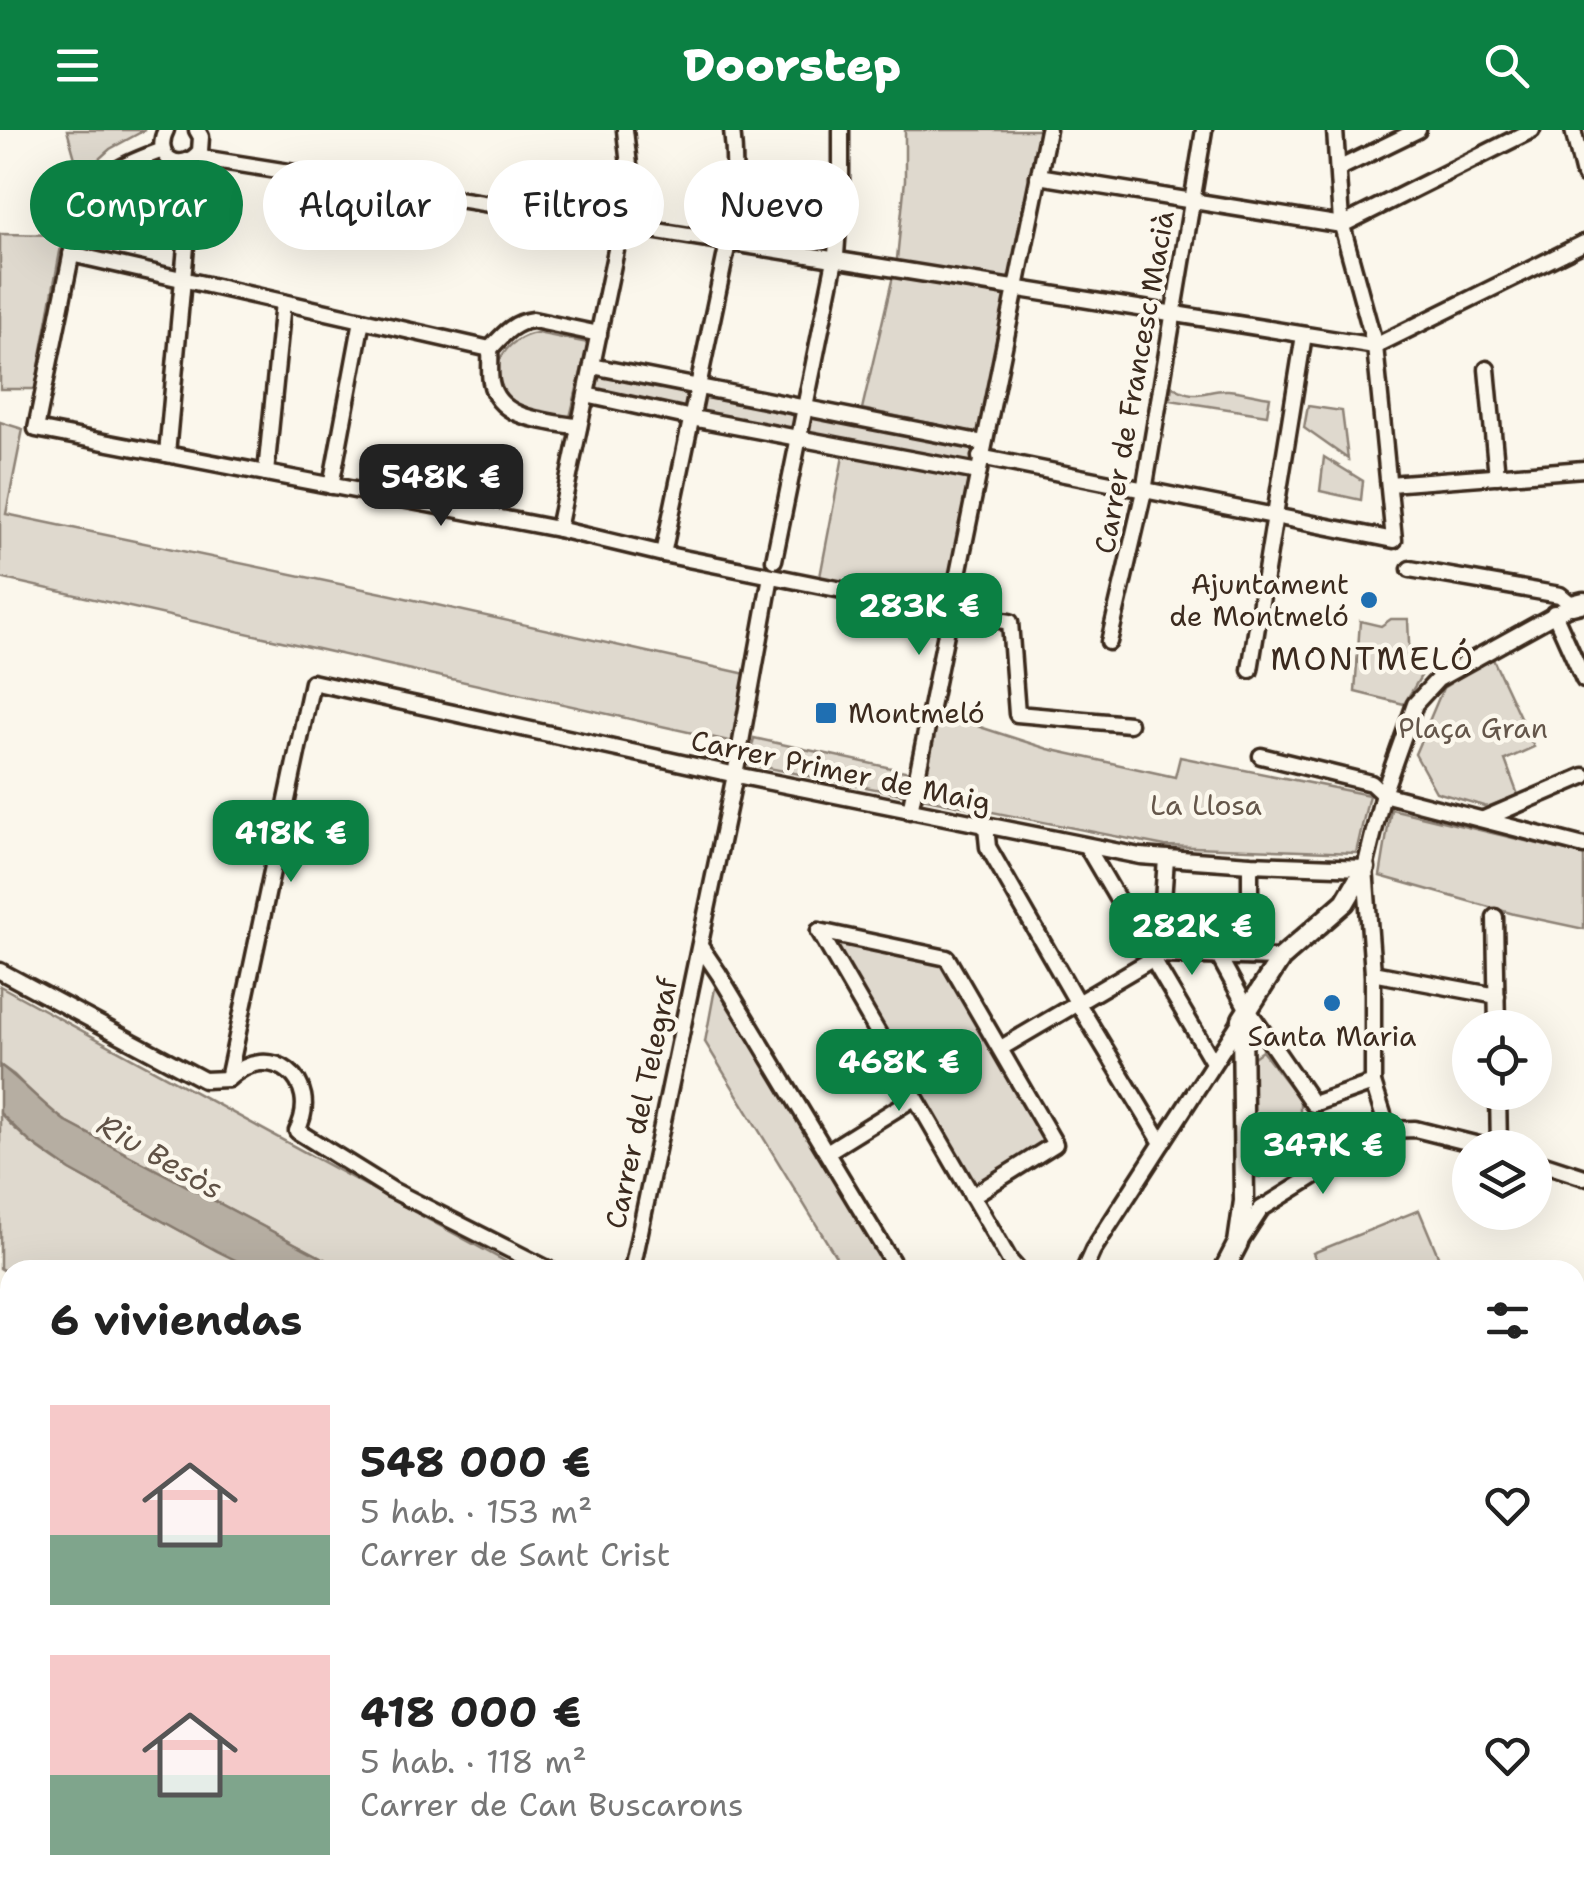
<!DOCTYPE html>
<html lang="es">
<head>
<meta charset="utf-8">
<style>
  body { margin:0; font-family:"Shantell Sans",sans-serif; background:#f6f6f6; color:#222; height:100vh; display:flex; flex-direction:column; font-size:38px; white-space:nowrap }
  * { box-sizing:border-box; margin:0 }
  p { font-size:32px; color:#767676 }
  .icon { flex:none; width:55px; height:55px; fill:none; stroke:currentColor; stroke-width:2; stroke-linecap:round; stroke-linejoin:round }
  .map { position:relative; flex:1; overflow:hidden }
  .sheet { position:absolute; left:0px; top:1130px; width:1585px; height:642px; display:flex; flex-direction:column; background:#fff; border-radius:30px 30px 0 0; box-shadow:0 10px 40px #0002 }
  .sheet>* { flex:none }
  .top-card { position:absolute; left:30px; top:30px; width:1000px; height:90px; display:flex; gap:20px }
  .controls { position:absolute; left:1452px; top:880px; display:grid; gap:20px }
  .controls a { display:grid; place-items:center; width:100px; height:100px; border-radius:50%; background:#fff; box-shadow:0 10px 40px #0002; font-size:50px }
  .price { position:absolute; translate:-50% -85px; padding:0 22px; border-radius:20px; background:#0b8043; color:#fff; font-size:32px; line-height:65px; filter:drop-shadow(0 2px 5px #0008) }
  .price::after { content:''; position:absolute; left:50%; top:60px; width:30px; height:22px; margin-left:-15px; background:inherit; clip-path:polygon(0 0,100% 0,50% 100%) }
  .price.on { background:#222; color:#fff }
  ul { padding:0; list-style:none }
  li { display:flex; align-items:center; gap:30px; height:250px; padding:0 50px }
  li span { display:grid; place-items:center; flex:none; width:280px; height:200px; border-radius:0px; color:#555 }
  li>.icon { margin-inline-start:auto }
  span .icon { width:120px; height:120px; fill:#fffc; stroke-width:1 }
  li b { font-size:42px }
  h2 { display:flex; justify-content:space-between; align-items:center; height:120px; padding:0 50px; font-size:42px }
  .tag { padding:0 35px; border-radius:45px; background:#fff; box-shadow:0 10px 40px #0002; font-size:35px; line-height:90px }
  .tag.on { background:#0b8043; color:#fff }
  header { display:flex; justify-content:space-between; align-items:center; height:130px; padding:0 50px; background:#0b8043; color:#fff; font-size:45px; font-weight:800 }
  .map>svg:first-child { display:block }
  .green { fill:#dfd9ce; stroke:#8d8276; stroke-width:2.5 }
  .water { fill:#b6aea2; stroke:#85796d; stroke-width:2.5 }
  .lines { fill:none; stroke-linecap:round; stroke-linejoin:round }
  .minor-casing { stroke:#3b2a1e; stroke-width:21 }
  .tertiary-casing { stroke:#3b2a1e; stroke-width:25 }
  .minor { stroke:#fbf7ec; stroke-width:14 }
  .tertiary { stroke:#fbf7ec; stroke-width:18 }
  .poi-dot { fill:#1f6fb2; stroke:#fbf7ec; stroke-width:4 }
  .labels { text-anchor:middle; stroke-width:9; stroke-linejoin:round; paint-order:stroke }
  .street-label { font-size:28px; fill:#3b2a1e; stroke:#fbf7ec }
  .poi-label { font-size:28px; fill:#3b2a1e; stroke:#fbf7ec; text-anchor:end }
  .park-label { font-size:28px; fill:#64564a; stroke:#fbf7ec }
  .water-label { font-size:30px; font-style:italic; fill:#605246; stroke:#fbf7ec }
  .quarter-label { font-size:32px; letter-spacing:2.5px; fill:#3b2a1e; stroke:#fbf7ec }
</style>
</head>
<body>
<header><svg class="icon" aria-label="menu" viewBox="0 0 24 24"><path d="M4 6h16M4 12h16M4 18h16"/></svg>Doorstep<svg class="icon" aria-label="search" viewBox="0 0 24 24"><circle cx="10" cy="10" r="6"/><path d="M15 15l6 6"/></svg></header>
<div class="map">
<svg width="1584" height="1772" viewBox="0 0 1584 1772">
  <rect width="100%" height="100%" fill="#fbf7ec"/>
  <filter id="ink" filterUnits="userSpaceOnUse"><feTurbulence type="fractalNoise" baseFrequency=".01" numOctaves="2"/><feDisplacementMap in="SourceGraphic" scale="20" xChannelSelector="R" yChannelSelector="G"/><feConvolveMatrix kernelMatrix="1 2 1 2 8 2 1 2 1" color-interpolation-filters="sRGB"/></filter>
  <g filter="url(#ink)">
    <g class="green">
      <polygon points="67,0 145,0 110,19 80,46"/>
      <polygon points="905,0 1040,0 978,303 862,279 897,129 905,50"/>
      <polygon points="0,104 63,105 35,259 0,259"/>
      <path d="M537,203L588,213L570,287C552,283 522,282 508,268C482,242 506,207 537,203Z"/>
      <polygon points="605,243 685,260 689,264 690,272 686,279 679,281 598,262 596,252 600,245"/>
      <path d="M1172,256C1197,272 1205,259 1228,260C1242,261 1256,265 1270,267L1267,285L1170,270Z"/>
      <polygon points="711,265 787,280 792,282 795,292 790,298 782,301 706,286 702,282 700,275 706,266"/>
      <polygon points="1308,276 1342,281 1348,329 1304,298"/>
      <polygon points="818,286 971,317 977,323 973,335 806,303 807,290"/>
      <polygon points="0,292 23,299 6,384 392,465 746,544 733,612 0,448"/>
      <polygon points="844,321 971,345 945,478 819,452"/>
      <polygon points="1324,327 1363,351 1361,370 1320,361"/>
      <polygon points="1391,489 1408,489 1410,537 1421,546 1404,574 1355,562 1360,491 1381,496"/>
      <polygon points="1492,527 1534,617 1505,630 1518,665 1487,677 1436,662 1415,624 1443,558"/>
      <polygon points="940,584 1048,619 1175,647 1180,627 1369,665 1356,723 1165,716 748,634 754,608 923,645"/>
      <polygon points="1391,679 1584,725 1584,799 1514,784 1380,746"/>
      <polygon points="831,809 944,833 1048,1012 974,1056"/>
      <polygon points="716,853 721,856 891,1140 844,1140 705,912"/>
      <polygon points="0,856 521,1140 345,1140 68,993 48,979 14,945 0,935"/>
      <polygon points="1262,921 1300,970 1300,982 1260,1047 1250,1046 1247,932"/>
      <path d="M0,983C35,1024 86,1049 133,1075C174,1097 214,1120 256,1140H10V1144L0,1138Z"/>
      <polygon points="1419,1080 1444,1140 1320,1140 1313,1123"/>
      <polygon points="42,1762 306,1762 310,1772 25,1772"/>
      <polygon points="1350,1762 1363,1772 1059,1772 1051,1763"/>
    </g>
    <path class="water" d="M0,935C24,953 44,976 68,993L345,1140H256L217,1121L70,1040L30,1012L0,983Z"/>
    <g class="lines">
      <defs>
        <g id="minor">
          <path d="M166,0C152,27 181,45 200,21L201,7L197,0"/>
          <polyline points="1573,0 1584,45"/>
          <path d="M163,20C121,35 108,41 81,77L36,299L558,399L663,424L951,482L1010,492L1017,584L1129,594"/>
          <polyline points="196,27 1375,216"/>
          <polyline points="1338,39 1418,0"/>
          <polyline points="1038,46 1342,95 1532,0"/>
          <polyline points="71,124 490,219"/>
          <polyline points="1375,216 1584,113"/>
          <polyline points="592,236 984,313"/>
          <polyline points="1487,239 1497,346"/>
          <polyline points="586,265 692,288 978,342"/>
          <path d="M579,297C549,291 498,291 491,252C489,242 491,230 490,219C503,205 513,192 533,190L599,204"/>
          <polyline points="167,324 192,51 190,31"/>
          <polyline points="980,327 1394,410 1375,216 1341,92 1335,0"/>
          <polyline points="266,343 283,172"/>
          <polyline points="1389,354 1584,339"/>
          <polyline points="331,356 362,190"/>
          <polyline points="558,399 621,96 630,44 625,0"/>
          <path d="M663,424L728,113C734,75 737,38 732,0"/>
          <polyline points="774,430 836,125 841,57 841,0"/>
          <polyline points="1554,483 1584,550"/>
          <polyline points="1109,512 1144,361 1204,0"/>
          <polyline points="1250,540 1304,205"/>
          <polyline points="1261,626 1371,653 1383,664 1584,716"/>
          <polyline points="910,681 1048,0"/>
          <polyline points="1484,689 1584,646"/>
          <polyline points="986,697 988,717 1077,872 1162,1013"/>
          <polyline points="1087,717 1213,932"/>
          <polyline points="1250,734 1250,827"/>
          <polyline points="1495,787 1497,898"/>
          <polyline points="819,801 947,828 1055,1014 972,1066"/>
          <polyline points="819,801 1010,1131 1018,1140"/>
          <polyline points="700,816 719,844 897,1140"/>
          <polyline points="1159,825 1166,729"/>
          <polyline points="1219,827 1248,880 1313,974 1373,953"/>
          <path d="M0,841L204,950L228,949C270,909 323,950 297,1001L392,1060L550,1140"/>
          <polyline points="1373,843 1497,866"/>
          <polyline points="1001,918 1159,825 1281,828"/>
          <polyline points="228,949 312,552 741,646 1140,726 1250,734 1365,738"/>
          <polyline points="1498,962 1499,1018"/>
          <polyline points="1388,1000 1373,953 1373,843 1365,738 1383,664 1415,574 1438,549 1572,475 1560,465 1410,439"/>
          <polyline points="1388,1000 1415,999 1491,1018"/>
          <polyline points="827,1022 914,968"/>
          <polyline points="1535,1031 1584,1047"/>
          <polyline points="1239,1113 1261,1079 1388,1000"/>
          <polyline points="632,1140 735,645 771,446"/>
          <polyline points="1084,1140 1093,1120 1242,889"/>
          <polyline points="1575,1200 1584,1189"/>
          <polyline points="0,1293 10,1311"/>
          <polyline points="1575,1372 1584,1364"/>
          <polyline points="0,1393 10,1389"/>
          <polyline points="1575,1463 1584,1473"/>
          <polyline points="475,1762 486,1772"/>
          <polyline points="687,1762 692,1767 702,1762"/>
          <polyline points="808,1762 815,1772"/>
          <polyline points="964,1762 966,1772"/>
          <polyline points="514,1772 520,1762"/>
          <polyline points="659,1772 666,1762"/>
        </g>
        <g id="tertiary">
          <polyline points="1572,475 1584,472"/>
          <polyline points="1224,1140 1238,1113 1244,1071 1242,889 1281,828 1345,772 1365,738"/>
          <polyline points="1102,1762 1109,1772"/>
          <polyline points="87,1772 105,1762"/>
        </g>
      </defs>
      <use href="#minor" class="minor-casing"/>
      <use href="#tertiary" class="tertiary-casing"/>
      <use href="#minor" class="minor"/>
      <use href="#tertiary" class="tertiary"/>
    </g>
  </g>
  <g class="poi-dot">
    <circle cx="1369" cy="470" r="10"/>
    <rect x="814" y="571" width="24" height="24" rx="5"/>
    <circle cx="1332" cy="873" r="10"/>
  </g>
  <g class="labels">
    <g class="street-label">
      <text transform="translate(1134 252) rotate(-80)" y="10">Carrer de Francesc Macià</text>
      <text transform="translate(841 641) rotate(12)" y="10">Carrer Primer de Maig</text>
      <text transform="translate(641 973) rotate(-78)" y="10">Carrer del Telegraf</text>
    </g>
    <g class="poi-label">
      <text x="1349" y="464">Ajuntament<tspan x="1349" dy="32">de Montmeló</tspan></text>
      <text x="848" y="593" text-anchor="start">Montmeló</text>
      <text x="1332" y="916" text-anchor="middle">Santa Maria</text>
    </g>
    <g class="park-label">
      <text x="1473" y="608">Plaça Gran</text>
      <text x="1206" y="685">La Llosa</text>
    </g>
    <g class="water-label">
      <text transform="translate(160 1027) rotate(30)" y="10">Riu Besòs</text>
    </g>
    <g class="quarter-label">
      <text x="1373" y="540">MONTMELÓ</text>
    </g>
  </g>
</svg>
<div class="controls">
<a><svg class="icon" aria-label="locate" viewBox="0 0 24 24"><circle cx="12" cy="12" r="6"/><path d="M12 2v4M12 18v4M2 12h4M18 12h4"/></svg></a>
<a><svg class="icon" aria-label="layers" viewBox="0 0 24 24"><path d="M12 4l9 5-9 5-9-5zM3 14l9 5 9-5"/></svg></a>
</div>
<b class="price on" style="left:441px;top:399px">548K €</b>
<b class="price" style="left:919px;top:528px">283K €</b>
<b class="price" style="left:291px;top:755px">418K €</b>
<b class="price" style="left:1192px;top:848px">282K €</b>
<b class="price" style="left:899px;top:984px">468K €</b>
<b class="price" style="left:1323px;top:1067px">347K €</b>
<div class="top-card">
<a class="tag on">Comprar</a>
<a class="tag">Alquilar</a>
<a class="tag">Filtros</a>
<a class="tag">Nuevo</a>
</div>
<section class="sheet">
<h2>6 viviendas<svg class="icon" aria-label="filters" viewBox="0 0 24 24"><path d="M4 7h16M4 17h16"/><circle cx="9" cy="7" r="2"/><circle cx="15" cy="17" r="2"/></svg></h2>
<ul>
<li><span style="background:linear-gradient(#f6c9c9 65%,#7fa58c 0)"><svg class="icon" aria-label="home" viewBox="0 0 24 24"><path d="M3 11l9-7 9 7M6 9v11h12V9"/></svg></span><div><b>548 000 €</b><p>5 hab. · 153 m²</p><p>Carrer de Sant Crist</p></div><svg class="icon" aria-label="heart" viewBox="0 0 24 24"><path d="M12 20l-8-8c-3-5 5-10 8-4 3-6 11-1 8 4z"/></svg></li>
<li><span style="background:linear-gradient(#f6c9c9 60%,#7fa58c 0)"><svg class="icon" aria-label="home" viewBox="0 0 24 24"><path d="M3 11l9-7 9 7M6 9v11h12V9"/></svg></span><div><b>418 000 €</b><p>5 hab. · 118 m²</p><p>Carrer de Can Buscarons</p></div><svg class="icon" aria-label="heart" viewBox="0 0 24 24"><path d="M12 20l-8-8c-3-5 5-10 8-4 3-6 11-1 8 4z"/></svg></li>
</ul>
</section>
</div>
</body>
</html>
